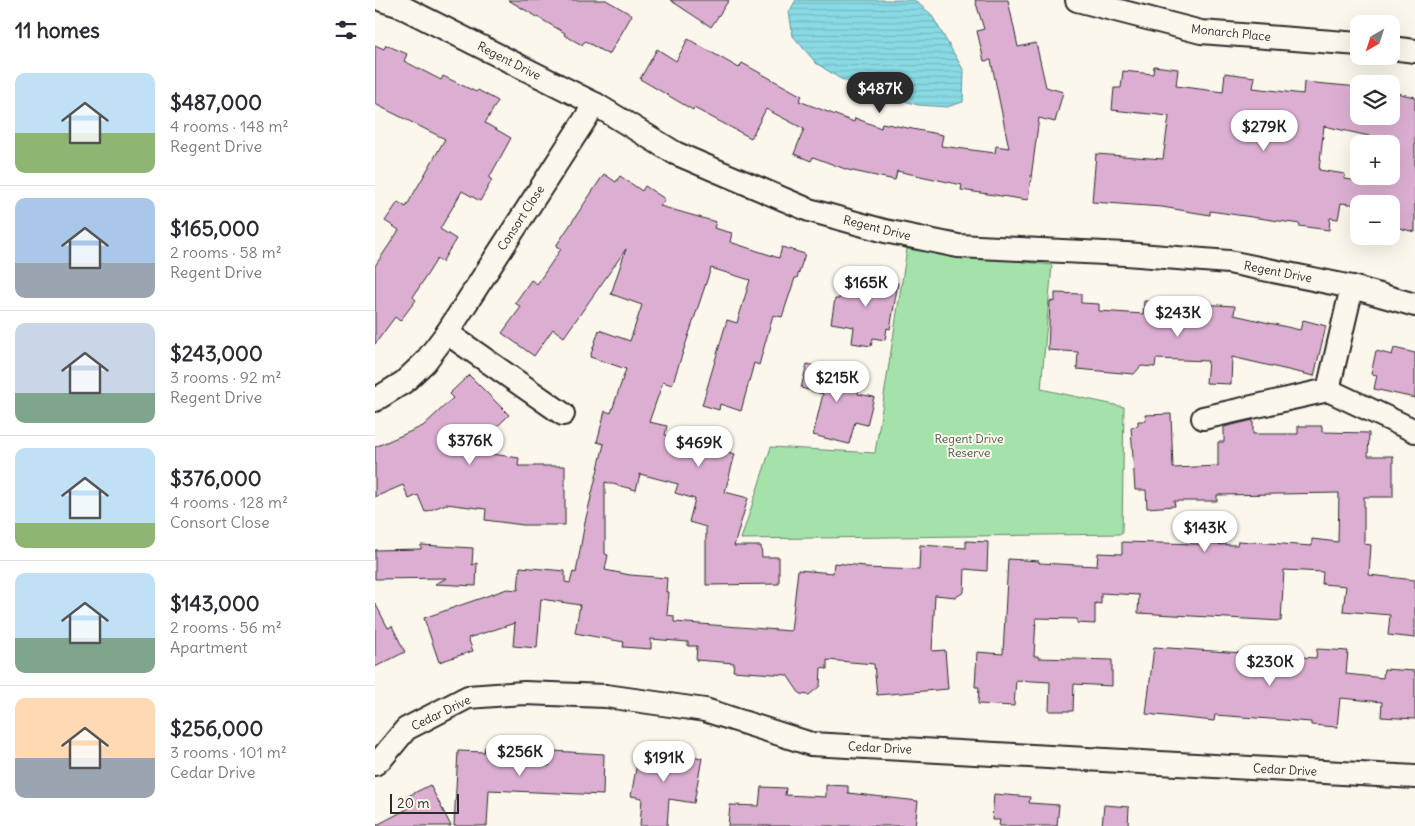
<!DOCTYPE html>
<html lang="en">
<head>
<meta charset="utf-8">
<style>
  body { margin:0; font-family:Delius,sans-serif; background:#f2f2f3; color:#2b2b33; height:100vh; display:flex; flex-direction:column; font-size:19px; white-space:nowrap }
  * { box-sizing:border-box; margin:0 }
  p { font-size:16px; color:#7c7c81 }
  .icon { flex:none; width:28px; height:28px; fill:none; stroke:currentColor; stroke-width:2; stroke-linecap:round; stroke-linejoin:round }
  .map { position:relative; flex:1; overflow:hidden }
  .details { display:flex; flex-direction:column; background:#fff; width:375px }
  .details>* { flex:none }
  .needle { width:32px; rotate:219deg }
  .tools { position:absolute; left:975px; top:15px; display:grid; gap:10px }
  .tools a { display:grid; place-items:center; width:50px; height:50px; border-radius:10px; background:#fff; box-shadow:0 5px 20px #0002; font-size:25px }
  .scale { position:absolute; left:15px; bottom:12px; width:69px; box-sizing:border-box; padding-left:5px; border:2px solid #2b2b2b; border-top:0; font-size:14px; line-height:18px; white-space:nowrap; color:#2b2b2b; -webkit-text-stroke:4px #fbf7ec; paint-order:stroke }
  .price { position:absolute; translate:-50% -42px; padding:0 11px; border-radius:18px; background:#fff; color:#222; font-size:16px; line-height:32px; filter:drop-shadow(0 1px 2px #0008) }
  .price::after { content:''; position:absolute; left:50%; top:30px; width:15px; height:11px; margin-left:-8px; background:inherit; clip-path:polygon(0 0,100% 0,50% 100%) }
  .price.on { background:#2b2b2b; color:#fff }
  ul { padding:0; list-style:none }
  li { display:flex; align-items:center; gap:15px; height:125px; padding:0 15px }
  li+li { border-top:1px solid #e1e1e2 }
  li span { display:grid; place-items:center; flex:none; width:140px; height:100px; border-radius:10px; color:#555 }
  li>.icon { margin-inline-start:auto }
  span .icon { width:60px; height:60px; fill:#fffc; stroke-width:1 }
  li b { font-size:21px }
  h2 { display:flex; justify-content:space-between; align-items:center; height:60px; padding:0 15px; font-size:21px }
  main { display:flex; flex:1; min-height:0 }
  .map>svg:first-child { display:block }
  .park { fill:#a4e2aa; stroke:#68866a }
  .water { fill:url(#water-rules); stroke:#639499 }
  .building { fill:#dcafd2; stroke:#2b2b2b; fill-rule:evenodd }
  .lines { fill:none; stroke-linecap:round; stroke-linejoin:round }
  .street-casing { stroke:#2b2b2b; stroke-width:26 }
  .street { stroke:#fbf7ec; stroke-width:22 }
  .labels { text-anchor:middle; stroke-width:4; stroke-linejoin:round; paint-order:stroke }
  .street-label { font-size:12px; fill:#2b2b2b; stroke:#fbf7ec }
  .park-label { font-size:12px; fill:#49594b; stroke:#fbf7ec }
</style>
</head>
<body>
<main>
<section class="details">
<h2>11 homes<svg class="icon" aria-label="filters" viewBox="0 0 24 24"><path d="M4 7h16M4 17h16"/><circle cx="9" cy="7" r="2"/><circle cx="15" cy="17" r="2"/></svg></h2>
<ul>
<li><span style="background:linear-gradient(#bfe0f5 60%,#8fb573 0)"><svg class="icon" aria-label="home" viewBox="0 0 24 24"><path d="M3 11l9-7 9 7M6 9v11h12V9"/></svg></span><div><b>$487,000</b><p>4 rooms · 148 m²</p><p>Regent Drive</p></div></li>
<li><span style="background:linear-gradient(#a9c7e8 65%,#9aa5b1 0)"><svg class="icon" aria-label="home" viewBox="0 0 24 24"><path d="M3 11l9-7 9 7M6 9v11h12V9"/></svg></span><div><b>$165,000</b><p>2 rooms · 58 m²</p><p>Regent Drive</p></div></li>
<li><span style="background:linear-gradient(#c9d6e8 70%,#7fa58c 0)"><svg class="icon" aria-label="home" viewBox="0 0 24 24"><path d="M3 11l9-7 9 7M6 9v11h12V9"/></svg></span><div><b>$243,000</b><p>3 rooms · 92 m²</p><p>Regent Drive</p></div></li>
<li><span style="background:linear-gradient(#bfe0f5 75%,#8fb573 0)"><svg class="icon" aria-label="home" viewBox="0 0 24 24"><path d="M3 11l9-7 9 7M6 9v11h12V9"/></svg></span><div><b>$376,000</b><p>4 rooms · 128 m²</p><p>Consort Close</p></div></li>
<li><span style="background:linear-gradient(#bfe0f5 65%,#7fa58c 0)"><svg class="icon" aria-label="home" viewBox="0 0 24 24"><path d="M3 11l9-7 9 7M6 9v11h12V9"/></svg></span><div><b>$143,000</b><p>2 rooms · 56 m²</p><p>Apartment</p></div></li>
<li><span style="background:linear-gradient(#ffd9b3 60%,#9aa5b1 0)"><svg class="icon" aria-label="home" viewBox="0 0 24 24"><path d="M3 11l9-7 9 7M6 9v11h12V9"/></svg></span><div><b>$256,000</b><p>3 rooms · 101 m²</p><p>Cedar Drive</p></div></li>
</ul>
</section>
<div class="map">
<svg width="1040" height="826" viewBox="0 0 1040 826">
  <defs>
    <pattern id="water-rules" width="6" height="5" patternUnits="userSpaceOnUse" patternTransform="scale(1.25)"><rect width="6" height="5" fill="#89dae3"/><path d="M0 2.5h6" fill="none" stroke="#76bbc3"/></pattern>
  </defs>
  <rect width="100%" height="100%" fill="#fbf7ec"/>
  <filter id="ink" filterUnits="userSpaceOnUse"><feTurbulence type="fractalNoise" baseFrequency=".02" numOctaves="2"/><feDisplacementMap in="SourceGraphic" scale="10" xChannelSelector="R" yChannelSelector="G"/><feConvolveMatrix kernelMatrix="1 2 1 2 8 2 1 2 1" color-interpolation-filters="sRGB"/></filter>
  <g filter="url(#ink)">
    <polygon class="park" points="532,249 677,265 666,389 749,407 747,534 366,539 396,447 500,453"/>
    <polygon class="water" points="421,0 539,0 556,14 589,71 588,102 572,107 543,105 496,91 464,78 441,63 418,36 414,12"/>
    <g class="building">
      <polygon points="133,0 231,0 257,15 234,55 210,41 207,45 189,35 190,33"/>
      <polygon points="295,0 354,0 336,27"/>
      <polygon points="600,0 633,0 643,47 661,43 671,87 688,92 680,122 664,118 653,200 586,190 587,185 522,171 520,180 473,170 438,157 436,161 419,154 429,129 391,109 376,138 319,108 318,110 265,79 282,49 301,61 313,39 364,68 367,63 427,96 424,101 479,122 480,118 506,128 507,123 568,135 566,146 620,153 621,146 634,148 616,60 609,61 602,31 609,29"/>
      <polygon points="0,45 9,49 11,45 32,54 29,61 66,80 68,76 101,92 103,90 123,101 110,123 136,138 114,178 117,180 105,201 87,191 65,229 81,239 67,262 62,259 38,297 41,300 25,321 20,317 0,344 0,266 24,230 10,221 23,202 31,207 70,139 0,104"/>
      <path d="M779,66L803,69L801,86L848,92L850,73L880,77L878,88L928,94L929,82L984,87V116H1016V92L1040,97V232L1016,226V204H984V205L966,203L963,219L955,218L954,230L924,226L925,224L835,211V215L787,207L717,202L721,154L788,159L794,116L737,110L739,88H746L748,71L778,74ZM949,126L994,136L993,144H1016V185L969,179L970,174L944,170Z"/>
      <polygon points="229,174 241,182 245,176 267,191 270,186 290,199 285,206 341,222 339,228 357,233 355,242 404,258 407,247 430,254 422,278 420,278 407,317 398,315 384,365 379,363 366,411 345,404 344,410 327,405 352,320 362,323 375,280 336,268 297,385 288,382 274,422 292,426 290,435 360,454 350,492 373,498 359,546 386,546 387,557 404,557 404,584 331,585 331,527 314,522 320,499 300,493 303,484 265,474 261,490 230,482 230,554 233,555 230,570 255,575 292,578 291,592 294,592 292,615 299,616 299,622 416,631 423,570 458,573 459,563 490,566 490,568 544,570 545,545 591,548 591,541 613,542 612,571 590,569 589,592 581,597 560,595 557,651 570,650 573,689 502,695 499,664 452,660 452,669 446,668 445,686 434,695 425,694 412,675 358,671 359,663 321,660 322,646 313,646 313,642 276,639 276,649 248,647 249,642 200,633 205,605 166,599 162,648 138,646 140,623 93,638 98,651 64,662 49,618 132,589 143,590 145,567 190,571 190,582 195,583 198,572 201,573 210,522 229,444 222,442 230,411 236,413 251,369 215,357 224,330 255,341 267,305 236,294 251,249 189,337 178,329 159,356 127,333 146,307 140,303 156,280 162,284 186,249 181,246"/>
      <polygon points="482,276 523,283 515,329 512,328 510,340 498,338 496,346 477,343 479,327 456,323 460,299 464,299 468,278 481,280"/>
      <polygon points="680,293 706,294 706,303 724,304 724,311 768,314 769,301 860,306 859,315 925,330 928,320 951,326 939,376 857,357 856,384 831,383 833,361 781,359 780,367 766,366 759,374 702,369 703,352 673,350 675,301 680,302"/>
      <polygon points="1019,348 1040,353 1040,398 999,389 1002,375 996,374 1001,351 1017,355"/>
      <polygon points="432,364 468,373 468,376 482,379 480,385 485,386 483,394 499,397 492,425 480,422 474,444 438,435 448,394 426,388"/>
      <polygon points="94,375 134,415 97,451 144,458 143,466 190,466 190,525 148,525 110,520 111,509 71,504 50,512 43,495 34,499 28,485 0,497 0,447 48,426 78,398 74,394"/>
      <polygon points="796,414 798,468 843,466 843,442 849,442 849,427 878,420 878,434 923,434 923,426 947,426 947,432 994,433 993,456 1018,456 1018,497 989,497 989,544 996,545 994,575 1040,580 1040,638 1013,635 1015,615 968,611 971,586 947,584 948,572 909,570 906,621 763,613 764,595 726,593 726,604 720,603 720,624 702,623 702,619 661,618 659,656 663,656 663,658 737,660 737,686 699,684 698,711 674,711 675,682 641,680 639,706 603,704 604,687 600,687 602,652 628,654 633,559 664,561 664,563 722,566 723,553 747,554 747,542 862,545 863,541 937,546 937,539 963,542 964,493 842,495 842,501 799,501 800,506 772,508 771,490 760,490 756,427 763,426 763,421 771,421 770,415"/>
      <polygon points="46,545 98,548 97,565 102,563 101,586 60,584 72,578 0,579 0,550 46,549"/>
      <polygon points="0,603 13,628 17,626 30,652 0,667"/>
      <polygon points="779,647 941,658 942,649 973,651 971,674 1008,678 1009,669 1040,671 1040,719 1006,717 1007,702 965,698 962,727 936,725 936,722 840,715 839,721 771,714"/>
      <polygon points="122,740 145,741 144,750 154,750 153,763 174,766 177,751 229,754 228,795 114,790 112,826 79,826 83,751 109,752 110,747 122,748"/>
      <polygon points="265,747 327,758 319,803 294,799 292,826 265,826 267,798 256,796"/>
      <polygon points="55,785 76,826 0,826 36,807 31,797"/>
      <polygon points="451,785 473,786 473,793 543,801 540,826 353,826 355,805 384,806 386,787 411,788 410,795 451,797"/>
      <polygon points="619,794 655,797 654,803 684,805 682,826 624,826 625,820 617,820"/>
      <polygon points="729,805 754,807 753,826 727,826"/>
    </g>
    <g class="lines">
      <defs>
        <g id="street">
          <polyline points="7,0 23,5 220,104 300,153 434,210 510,231 583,246 751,254 854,262 977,287 1040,305"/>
          <polyline points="702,0 826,32 984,44"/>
          <polyline points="1016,48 1040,51"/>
          <polyline points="72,333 188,414"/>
          <polyline points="953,390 1040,431"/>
          <polyline points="0,400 29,382 50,362 72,333 220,104"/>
          <polyline points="828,418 953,390 977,287"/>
          <polyline points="0,764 7,758 31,729 93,697 149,693 231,696 330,710 436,744 1040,777"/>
        </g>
      </defs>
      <use href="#street" class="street-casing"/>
      <use href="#street" class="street"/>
    </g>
  </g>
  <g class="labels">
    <g class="street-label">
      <text transform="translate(856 33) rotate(6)" y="4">Monarch Place</text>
      <text transform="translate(134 61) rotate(27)" y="4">Regent Drive</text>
      <text transform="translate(146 218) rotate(-57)" y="4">Consort Close</text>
      <text transform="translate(502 228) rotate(14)" y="4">Regent Drive</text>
      <text transform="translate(903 272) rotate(11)" y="4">Regent Drive</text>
      <text transform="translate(66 713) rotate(-26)" y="4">Cedar Drive</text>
      <text transform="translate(505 748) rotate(3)" y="4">Cedar Drive</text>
      <text transform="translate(910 770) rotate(3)" y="4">Cedar Drive</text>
    </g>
    <g class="park-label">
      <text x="594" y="443">Regent Drive<tspan x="594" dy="14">Reserve</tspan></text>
    </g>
  </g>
</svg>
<div class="tools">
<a><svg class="needle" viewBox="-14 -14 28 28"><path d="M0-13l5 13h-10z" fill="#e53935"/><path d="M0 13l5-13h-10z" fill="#7c7c81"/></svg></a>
<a><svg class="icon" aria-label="layers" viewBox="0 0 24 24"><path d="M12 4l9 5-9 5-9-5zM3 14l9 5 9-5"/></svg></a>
<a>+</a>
<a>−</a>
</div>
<div class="scale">20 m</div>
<b class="price on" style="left:505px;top:114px">$487K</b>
<b class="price" style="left:889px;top:152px">$279K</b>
<b class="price" style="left:491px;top:308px">$165K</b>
<b class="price" style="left:803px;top:338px">$243K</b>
<b class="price" style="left:462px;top:403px">$215K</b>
<b class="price" style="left:95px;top:466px">$376K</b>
<b class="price" style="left:324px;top:468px">$469K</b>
<b class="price" style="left:830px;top:553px">$143K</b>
<b class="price" style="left:895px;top:687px">$230K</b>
<b class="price" style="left:145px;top:777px">$256K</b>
<b class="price" style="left:289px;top:783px">$191K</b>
</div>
</main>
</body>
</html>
